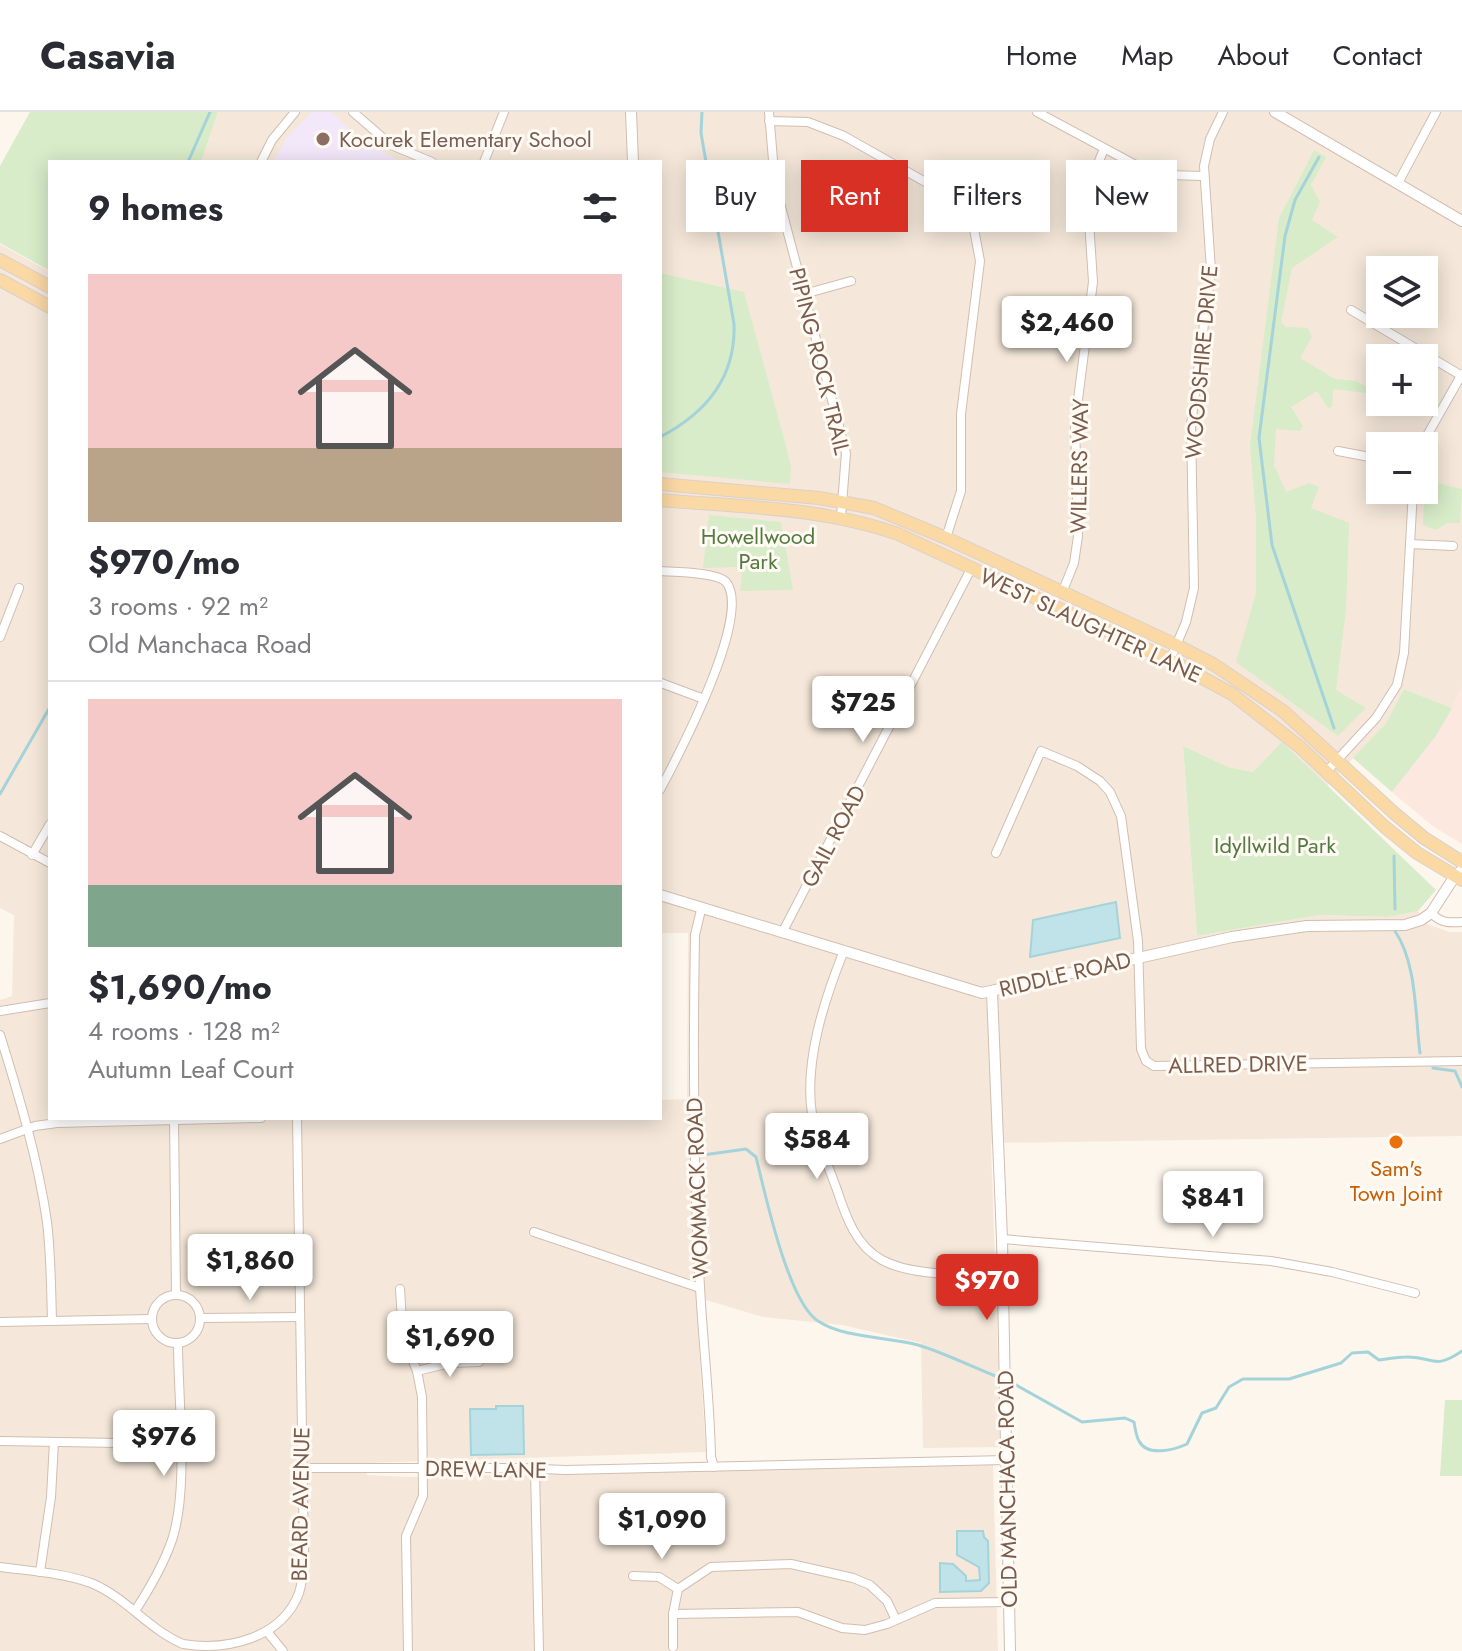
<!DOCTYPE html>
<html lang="en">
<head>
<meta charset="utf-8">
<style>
  body { margin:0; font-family:Jost,sans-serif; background:#f7f7f7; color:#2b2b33; height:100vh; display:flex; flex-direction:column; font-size:30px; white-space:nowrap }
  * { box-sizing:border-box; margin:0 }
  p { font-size:26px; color:#7c7c81 }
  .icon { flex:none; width:44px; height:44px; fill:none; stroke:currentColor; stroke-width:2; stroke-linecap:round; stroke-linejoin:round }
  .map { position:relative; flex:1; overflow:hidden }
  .drawer { position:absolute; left:48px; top:48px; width:614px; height:960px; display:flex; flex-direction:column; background:#fff; border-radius:0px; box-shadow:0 4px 20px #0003 }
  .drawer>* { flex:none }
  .hud { position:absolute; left:686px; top:48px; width:656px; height:72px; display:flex; gap:16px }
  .tools { position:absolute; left:1366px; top:144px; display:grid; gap:16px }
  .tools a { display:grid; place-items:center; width:72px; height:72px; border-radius:0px; background:#fff; box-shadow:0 4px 20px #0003; font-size:40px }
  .price { position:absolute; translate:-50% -68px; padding:0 18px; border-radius:8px; background:#fff; color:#222; font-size:26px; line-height:52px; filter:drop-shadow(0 2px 4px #0008) }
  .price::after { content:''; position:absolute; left:50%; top:48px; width:24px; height:18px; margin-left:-12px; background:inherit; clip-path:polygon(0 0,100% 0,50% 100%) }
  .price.on { background:#d93025; color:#fff }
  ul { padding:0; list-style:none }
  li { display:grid; align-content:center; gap:16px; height:424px; padding:0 40px }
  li+li { border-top:2px solid #e1e1e2 }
  li span { display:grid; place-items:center; height:248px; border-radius:0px; color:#555 }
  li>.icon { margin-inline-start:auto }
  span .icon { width:144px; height:144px; fill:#fffc; stroke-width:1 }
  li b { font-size:34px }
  h2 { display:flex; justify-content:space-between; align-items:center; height:96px; padding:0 40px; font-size:34px }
  .tag { padding:0 28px; border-radius:0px; background:#fff; box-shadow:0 4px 20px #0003; font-size:28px; line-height:72px }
  .tag.on { background:#d93025; color:#fff }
  header { display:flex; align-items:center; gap:48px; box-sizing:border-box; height:112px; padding:0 40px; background:#fff; border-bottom:2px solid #e1e1e2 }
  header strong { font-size:38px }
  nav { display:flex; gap:44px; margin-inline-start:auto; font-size:28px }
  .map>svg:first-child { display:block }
  .residential { fill:#f5e8da; fill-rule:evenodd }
  .commercial { fill:#fde8e0 }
  .education { fill:#f3e8fa }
  .green { fill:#d8ecc9 }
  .water { fill:#bfe3e8; stroke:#a5d3da; stroke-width:2 }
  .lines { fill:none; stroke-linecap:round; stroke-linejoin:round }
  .stream { stroke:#a5d3da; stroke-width:3 }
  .minor-casing { stroke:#d1beb0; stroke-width:10 }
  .tertiary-casing { stroke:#d1beb0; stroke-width:12 }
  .primary-casing { stroke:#dad1cd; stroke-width:14 }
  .minor { stroke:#fff; stroke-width:8 }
  .tertiary { stroke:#fff; stroke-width:10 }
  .primary { stroke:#fbd9a5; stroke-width:12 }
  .education-dot { fill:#8d6e63; stroke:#fffaf3; stroke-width:3 }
  .food-dot { fill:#e8710a; stroke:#fffaf3; stroke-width:3 }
  .labels { text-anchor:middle; stroke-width:6; stroke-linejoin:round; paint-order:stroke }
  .education-label { font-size:22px; fill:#785e54; stroke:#fffaf3; text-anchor:start }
  .street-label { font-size:22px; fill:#7a5c4d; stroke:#fffaf3 }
  .park-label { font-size:22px; fill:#537a41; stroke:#fffaf3 }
  .food-label { font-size:22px; fill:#c56008; stroke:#fffaf3 }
</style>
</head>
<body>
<header>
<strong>Casavia</strong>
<nav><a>Home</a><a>Map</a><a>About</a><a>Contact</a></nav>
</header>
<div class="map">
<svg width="1462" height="1539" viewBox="0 0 1462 1539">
  <rect width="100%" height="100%" fill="#fdf6ec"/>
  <path class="residential" d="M218,0H1462V575L1452,596L1404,577L1386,611L1327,674L1282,631L1253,660L1228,655L1183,635L1197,824L1319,803L1388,805L1418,799L1427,812L1450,820H1462V1024L991,1031L1001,1335L923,1336L921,1231L842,1213L763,1205L696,1185L706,1340L367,1351V1363L410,1365L993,1353L998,1539H0V888L12,884L14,803L0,796V132L50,160V1006H660V988L687,987L688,821H660V50H201ZM1380,158H1424V202H1380ZM1380,246H1424V290H1380ZM1380,334H1424V378H1380Z"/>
  <polygon class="commercial" points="1462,575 1462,732 1434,715 1392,680 1436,624"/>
  <polygon class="education" points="312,0 331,0 362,29 402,50 273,50 288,25"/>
  <g class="green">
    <polygon points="30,0 218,0 201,50 50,50 50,159 0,131 0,54"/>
    <polygon points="1314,38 1326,45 1311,73 1320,90 1312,108 1338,125 1292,156 1281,210 1286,215 1308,216 1312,225 1300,246 1335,267 1356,269 1380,282 1380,287 1365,281 1333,277 1332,295 1328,296 1317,279 1291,295 1303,314 1300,319 1276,317 1274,353 1286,380 1309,371 1319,375 1311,396 1349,411 1346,498 1336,578 1366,596 1338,624 1236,550 1256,481 1256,406 1250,334 1279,106"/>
    <polygon points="660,161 744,180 786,334 791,356 790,372 660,360"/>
    <polygon points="1425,368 1462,377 1460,411 1447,411 1436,418 1423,413"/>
    <polygon points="709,403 781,410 793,478 740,479 742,463 735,455 703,456"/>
    <polygon points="1404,577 1452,596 1436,624 1392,680 1353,646 1386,611"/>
    <polygon points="1282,630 1436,778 1418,799 1388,805 1319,803 1197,824 1183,634 1228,655 1253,660"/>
    <polygon points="1445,1288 1462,1288 1462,1364 1440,1364"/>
  </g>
  <g class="water">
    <polygon points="1116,790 1120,826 1030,845 1033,808"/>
    <polygon points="496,1294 523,1294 524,1342 471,1343 470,1297 496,1297"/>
    <polygon points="957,1419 983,1419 984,1425 988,1429 989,1471 981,1479 940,1480 940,1451 953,1452 966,1464 966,1469 980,1468 979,1455 957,1443"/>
  </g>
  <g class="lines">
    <g class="stream">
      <polyline points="1319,45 1295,88 1285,124 1259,326 1272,433 1334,616"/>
      <polyline points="188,50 210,0"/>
      <path d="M660,325C706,301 736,266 734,212L701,21L702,0"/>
      <polyline points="0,682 50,595"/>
      <polyline points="1394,744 1395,797"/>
      <path d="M1395,819C1417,852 1415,902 1420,941"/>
      <polyline points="1433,956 1455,959 1462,975"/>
      <path d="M703,1043L746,1037L756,1045C765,1081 788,1190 818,1209C843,1226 888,1225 918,1233C945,1241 972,1255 998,1265"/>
      <path d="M1009,1269L1082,1310L1125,1306L1134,1310C1135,1316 1136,1324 1139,1329C1147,1345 1174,1338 1187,1332L1202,1301L1216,1296L1229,1275L1243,1267H1289L1341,1251L1352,1241L1368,1240L1379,1248C1388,1247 1397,1245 1406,1245C1434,1244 1433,1259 1462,1239"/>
    </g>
    <defs>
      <g id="minor">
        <polyline points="353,0 391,33 432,50"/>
        <polyline points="769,0 775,72 846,341 841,405"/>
        <polyline points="1037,0 1145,58 1168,63 1203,64"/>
        <polyline points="769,9 808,10 844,24 943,80 961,95 974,117 980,149 961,302 961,379 946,426"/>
        <polyline points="261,50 272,28 295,0"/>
        <polyline points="484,50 504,0"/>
        <polyline points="1398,71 1436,0"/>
        <polyline points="804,182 851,169"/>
        <polyline points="1351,198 1462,264"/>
        <polyline points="1421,334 1462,262"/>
        <polyline points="1338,339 1380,347"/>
        <polyline points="1410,432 1453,434"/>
        <path d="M660,459C675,460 717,460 726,470C753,502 678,644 660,678"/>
        <polyline points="1062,481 1074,451 1078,424 1075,311 1093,170 1087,78 1104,37"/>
        <polyline points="0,525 19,476"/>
        <polyline points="1170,548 1186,510 1194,476 1191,313 1211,158 1204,54 1210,27 1223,0"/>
        <polyline points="661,571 704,587"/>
        <polyline points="1327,659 1376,606 1397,573 1404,541 1413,378"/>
        <polyline points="0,724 50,751"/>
        <polyline points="996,741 1041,639 1077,654 1100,669 1110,680 1121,704 1138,829 1141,937 1146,949 1154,954 1462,949"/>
        <polyline points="32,743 50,712"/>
        <path d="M701,798L695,823C693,940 693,1058 700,1175C703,1232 710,1288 711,1345L714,1355"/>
        <path d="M1431,801C1441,811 1448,811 1462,810"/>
        <polyline points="782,821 971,457"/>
        <path d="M843,841C824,889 804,950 812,1002C817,1028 828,1053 837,1078C846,1105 856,1134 882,1148C913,1165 967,1162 1003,1164"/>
        <polyline points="0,899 50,891"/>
        <path d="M0,923C19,984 38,1047 47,1110C51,1143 51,1176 52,1209"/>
        <polyline points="174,1007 176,1182"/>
        <polyline points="0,1027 35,1014 57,1011 261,1006"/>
        <polyline points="534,1120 700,1176"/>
        <polyline points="1002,1127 1271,1149 1332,1160 1415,1181"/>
        <polyline points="400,1177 403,1225 417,1259 422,1285 423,1384 406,1424 408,1539"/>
        <circle cx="176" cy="1207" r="24"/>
        <polyline points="201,1206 300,1205"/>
        <polyline points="0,1210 151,1207"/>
        <polyline points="417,1259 450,1251 479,1250"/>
        <polyline points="0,1329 179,1332"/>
        <polyline points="302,1356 522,1356 565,1358 1006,1348"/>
        <polyline points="535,1358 539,1539"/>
        <path d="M0,1455C30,1459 63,1461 91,1471C126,1485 149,1518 183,1532C228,1539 282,1526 299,1481C303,1469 303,1457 304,1444L297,1006"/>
        <polyline points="40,1460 51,1385 54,1330"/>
        <polyline points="633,1464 659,1465 678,1477"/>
        <path d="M135,1499C150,1476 163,1454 172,1428C189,1377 178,1288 178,1231"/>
        <polyline points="673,1502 798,1500 842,1516 865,1518 887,1512 935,1491 1009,1490"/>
        <polyline points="269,1522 283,1539"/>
        <polyline points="673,1535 673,1502 678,1477 711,1455 791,1452 853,1466 870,1473 887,1489 896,1508"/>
      </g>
      <g id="tertiary">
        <polyline points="631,0 633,50"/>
        <polyline points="1275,0 1462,109"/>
        <polyline points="660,783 982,881 1232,825 1307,814 1405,813 1421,808 1431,801 1455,764 1462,758"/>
        <polyline points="992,880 1002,1127 1010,1539"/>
      </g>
      <g id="primary">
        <polyline points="0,148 50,175"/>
        <polyline points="0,168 50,195"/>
        <polyline points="660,372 819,386 874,396 946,426 1176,533 1213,552 1283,599 1394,701 1424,726 1462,750"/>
        <path d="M660,388C739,395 822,395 898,422L1170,548L1232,582L1300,635L1385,715L1417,741L1462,768"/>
      </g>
    </defs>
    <use href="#minor" class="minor-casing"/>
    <use href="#tertiary" class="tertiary-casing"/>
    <use href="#primary" class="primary-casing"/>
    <use href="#minor" class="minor"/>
    <use href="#tertiary" class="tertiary"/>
    <use href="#primary" class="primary"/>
  </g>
  <circle class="education-dot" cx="323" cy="27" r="8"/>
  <circle class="food-dot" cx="1396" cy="1030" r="8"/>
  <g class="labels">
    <g class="education-label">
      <text x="339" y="35">Kocurek Elementary School</text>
    </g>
    <g class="street-label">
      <text transform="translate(820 249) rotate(76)" y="8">PIPING ROCK TRAIL</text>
      <text transform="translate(1201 250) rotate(-85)" y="8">WOODSHIRE DRIVE</text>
      <text transform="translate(1079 354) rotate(-89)" y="8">WILLERS WAY</text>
      <text transform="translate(1091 513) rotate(25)" y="8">WEST SLAUGHTER LANE</text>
      <text transform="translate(833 724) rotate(-62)" y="8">GAIL ROAD</text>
      <text transform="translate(1065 862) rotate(-13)" y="8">RIDDLE ROAD</text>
      <text transform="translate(1238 952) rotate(-1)" y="8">ALLRED DRIVE</text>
      <text transform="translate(697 1076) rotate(-92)" y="8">WOMMACK ROAD</text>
      <text transform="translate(486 1357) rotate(1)" y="8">DREW LANE</text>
      <text transform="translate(1007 1377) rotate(-91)" y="8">OLD MANCHACA ROAD</text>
      <text transform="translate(300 1392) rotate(-89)" y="8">BEARD AVENUE</text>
    </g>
    <g class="park-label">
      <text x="758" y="432">Howellwood<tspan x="758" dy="25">Park</tspan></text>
      <text x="1275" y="741">Idyllwild Park</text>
    </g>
    <g class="food-label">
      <text x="1396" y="1064">Sam's<tspan x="1396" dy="25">Town Joint</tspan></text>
    </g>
  </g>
</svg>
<div class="tools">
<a><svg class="icon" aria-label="layers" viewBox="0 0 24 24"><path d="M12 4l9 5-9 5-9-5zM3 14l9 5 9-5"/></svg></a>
<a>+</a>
<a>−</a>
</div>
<b class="price" style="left:1067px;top:252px">$2,460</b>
<b class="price" style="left:863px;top:632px">$725</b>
<b class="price" style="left:817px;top:1069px">$584</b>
<b class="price" style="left:1213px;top:1127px">$841</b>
<b class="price" style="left:250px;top:1190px">$1,860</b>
<b class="price on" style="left:987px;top:1210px">$970</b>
<b class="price" style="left:450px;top:1267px">$1,690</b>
<b class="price" style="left:164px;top:1366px">$976</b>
<b class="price" style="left:662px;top:1449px">$1,090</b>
<div class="hud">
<a class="tag">Buy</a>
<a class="tag on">Rent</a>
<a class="tag">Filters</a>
<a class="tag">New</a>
</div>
<section class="drawer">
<h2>9 homes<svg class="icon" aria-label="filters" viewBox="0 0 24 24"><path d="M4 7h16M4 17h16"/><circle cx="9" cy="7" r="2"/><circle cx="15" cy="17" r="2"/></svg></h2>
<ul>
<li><span style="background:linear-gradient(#f6c9c9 70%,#b9a48a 0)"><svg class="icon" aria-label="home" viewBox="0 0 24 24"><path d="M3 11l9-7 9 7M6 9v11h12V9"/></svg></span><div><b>$970/mo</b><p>3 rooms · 92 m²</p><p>Old Manchaca Road</p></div></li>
<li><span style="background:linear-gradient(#f6c9c9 75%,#7fa58c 0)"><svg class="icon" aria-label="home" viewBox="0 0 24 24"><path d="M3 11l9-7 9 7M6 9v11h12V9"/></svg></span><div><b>$1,690/mo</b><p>4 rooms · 128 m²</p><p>Autumn Leaf Court</p></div></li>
</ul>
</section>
</div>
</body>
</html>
